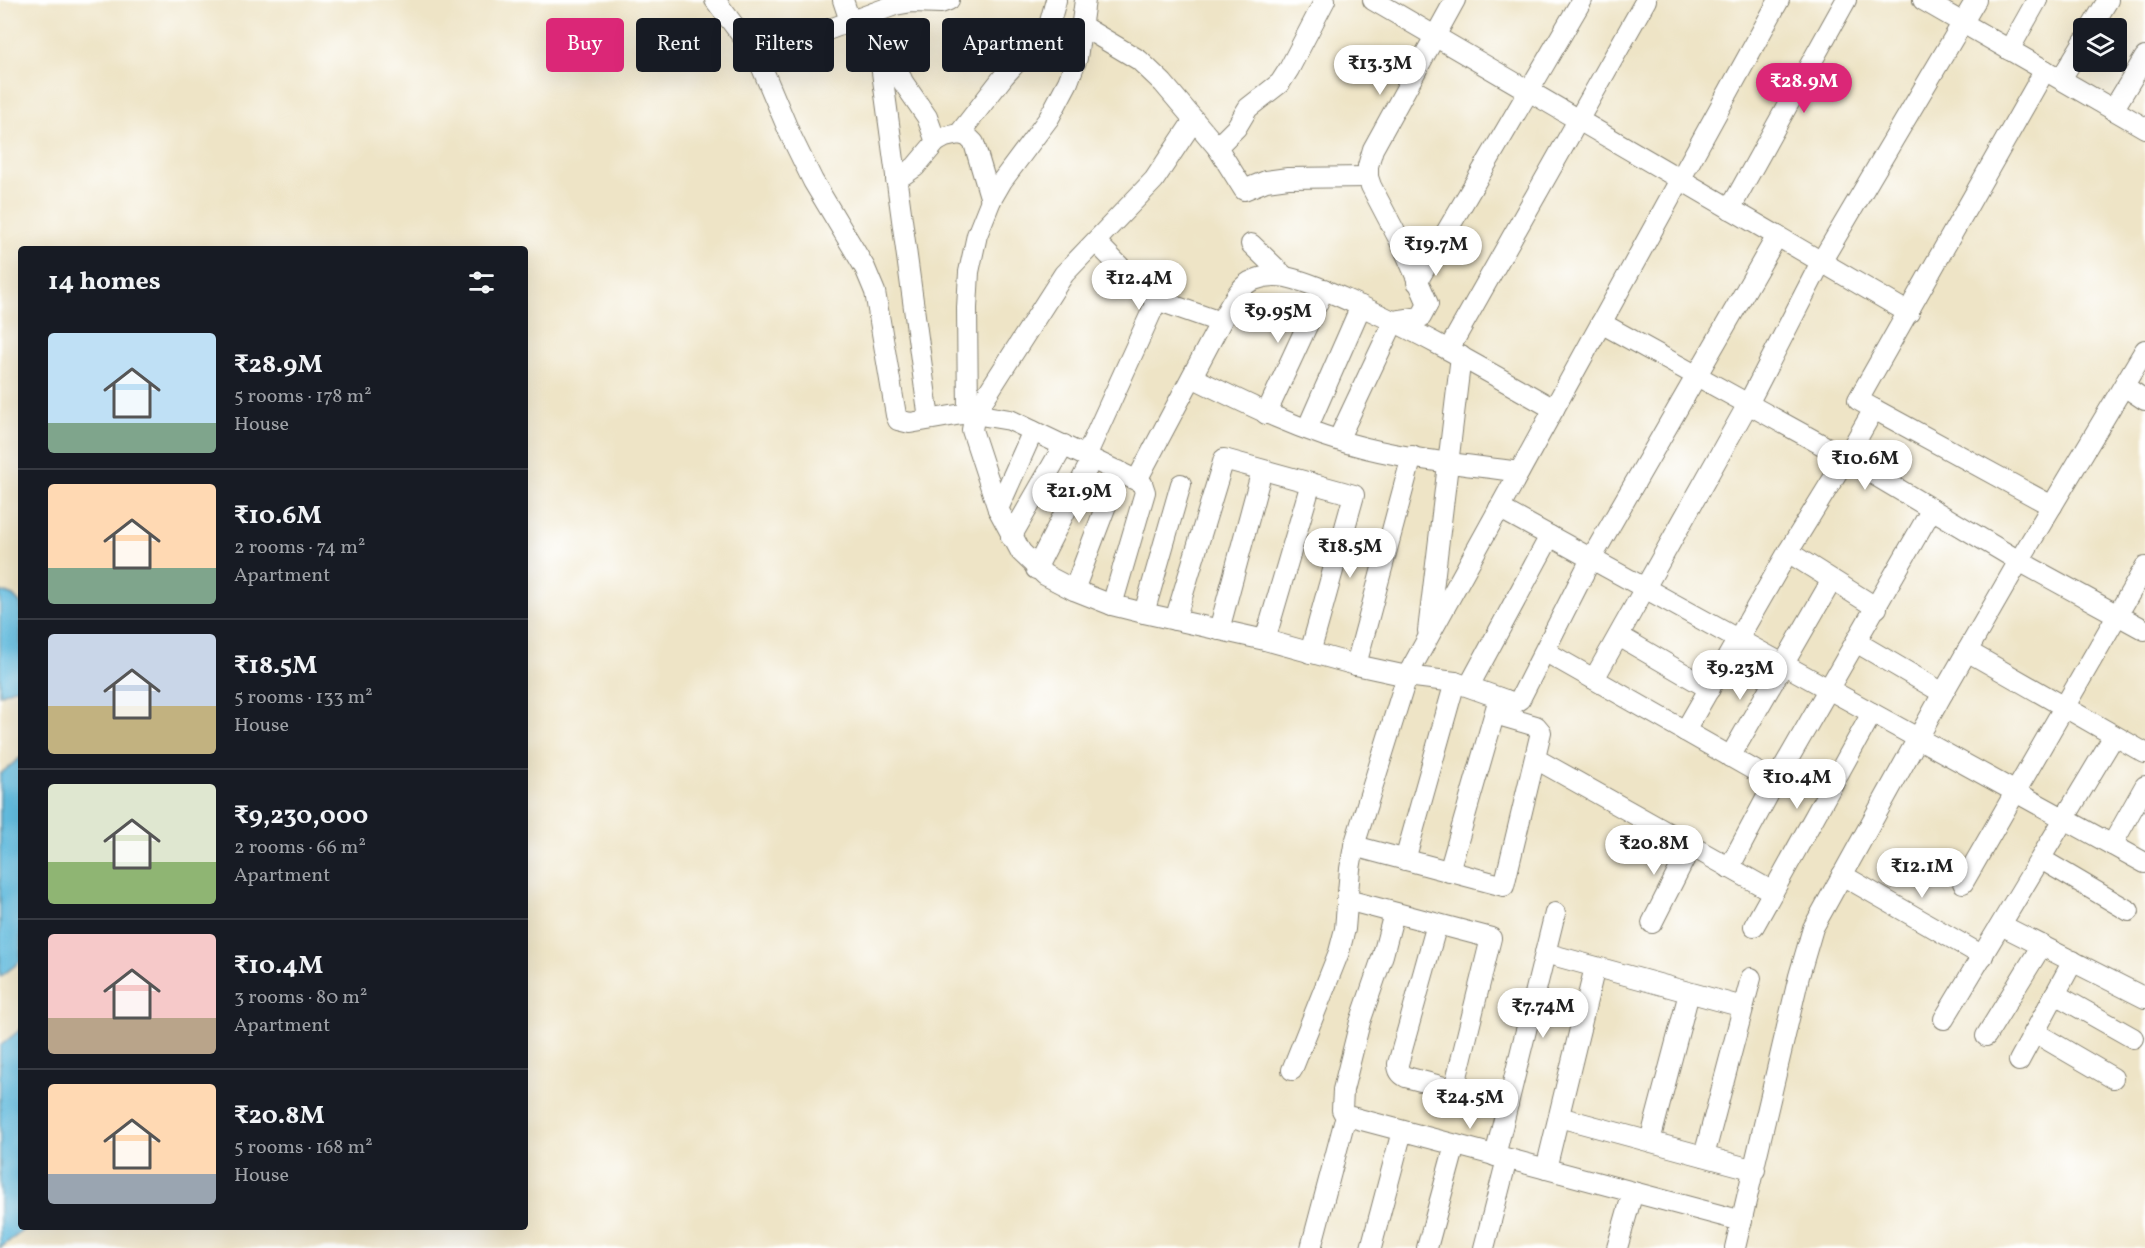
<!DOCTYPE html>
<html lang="en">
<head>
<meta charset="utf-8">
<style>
  body { margin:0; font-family:Vollkorn,serif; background:#20242c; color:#f1f3f6; height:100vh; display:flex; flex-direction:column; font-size:22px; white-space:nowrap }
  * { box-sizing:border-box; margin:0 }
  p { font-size:20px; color:#9ea1a6 }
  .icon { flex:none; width:33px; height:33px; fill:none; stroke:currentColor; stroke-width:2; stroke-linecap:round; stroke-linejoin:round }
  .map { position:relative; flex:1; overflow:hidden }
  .details { position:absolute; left:18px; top:246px; width:510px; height:984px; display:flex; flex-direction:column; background:#171b24; border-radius:6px; box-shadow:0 6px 24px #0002 }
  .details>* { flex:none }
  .guide { position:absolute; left:546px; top:18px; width:570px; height:54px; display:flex; gap:12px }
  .tools { position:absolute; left:2073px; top:18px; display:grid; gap:12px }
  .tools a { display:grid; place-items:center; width:54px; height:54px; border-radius:6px; background:#171b24; box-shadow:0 6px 24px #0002; font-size:30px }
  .price { position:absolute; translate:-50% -51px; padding:0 14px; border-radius:21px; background:#fff; color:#222; font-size:20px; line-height:39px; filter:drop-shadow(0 2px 3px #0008) }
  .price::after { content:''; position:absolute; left:50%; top:36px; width:18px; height:14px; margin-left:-9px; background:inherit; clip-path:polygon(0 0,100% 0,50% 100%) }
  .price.selected { background:#db2777; color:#fff }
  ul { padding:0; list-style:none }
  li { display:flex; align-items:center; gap:18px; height:150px; padding:0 30px }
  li+li { border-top:2px solid #363941 }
  li span { display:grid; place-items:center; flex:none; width:168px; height:120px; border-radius:6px; color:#555 }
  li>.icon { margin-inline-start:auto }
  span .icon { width:72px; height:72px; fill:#fffc; stroke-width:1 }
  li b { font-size:26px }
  h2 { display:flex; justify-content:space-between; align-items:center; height:72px; padding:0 30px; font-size:26px }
  .chip { padding:0 21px; border-radius:6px; background:#171b24; box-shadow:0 6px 24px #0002; font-size:21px; line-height:54px }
  .chip.selected { background:#db2777; color:#fff }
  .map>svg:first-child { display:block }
  .water { fill:#63bee1; stroke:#406d7e; stroke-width:1.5 }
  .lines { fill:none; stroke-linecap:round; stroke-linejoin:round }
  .street-casing { stroke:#858071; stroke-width:22 }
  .street { stroke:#fff; stroke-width:20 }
</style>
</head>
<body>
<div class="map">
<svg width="2145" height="1248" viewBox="0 0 2145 1248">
  <rect width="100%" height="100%" fill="#fff"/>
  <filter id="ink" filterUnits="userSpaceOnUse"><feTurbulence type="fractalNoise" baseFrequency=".0167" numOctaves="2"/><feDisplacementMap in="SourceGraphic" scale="12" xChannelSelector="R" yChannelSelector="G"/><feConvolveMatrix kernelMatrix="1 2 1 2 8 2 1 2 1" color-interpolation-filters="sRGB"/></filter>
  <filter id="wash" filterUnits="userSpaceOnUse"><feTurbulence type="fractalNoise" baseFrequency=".008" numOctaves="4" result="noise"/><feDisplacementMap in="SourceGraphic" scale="24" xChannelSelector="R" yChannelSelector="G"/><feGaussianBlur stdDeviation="1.35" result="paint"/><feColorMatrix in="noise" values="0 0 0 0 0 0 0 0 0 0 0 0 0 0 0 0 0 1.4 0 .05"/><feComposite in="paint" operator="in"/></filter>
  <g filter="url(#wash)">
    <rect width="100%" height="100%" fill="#eee4c6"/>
    <g class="water">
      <polygon points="0,591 13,596 21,604 21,682 17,687 0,695"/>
      <polygon points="21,757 21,961 0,977 0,774"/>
      <polygon points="21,1029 21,1227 28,1227 0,1248 0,1046"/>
    </g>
  </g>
  <g filter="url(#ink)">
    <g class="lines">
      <defs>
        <g id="street">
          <polyline points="715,0 757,56 790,134 813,181 865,268 875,292 896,415 898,420 910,423 968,413 1010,420 1142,483 1145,492 1112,605"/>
          <polyline points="843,0 850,21"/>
          <polyline points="1373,0 1909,313"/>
          <polyline points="1923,0 2145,128"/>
          <polyline points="874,13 929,419"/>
          <polyline points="1082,26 1139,60 1163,83 1217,147 1244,190 1266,181 1288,178 1368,177"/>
          <polyline points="2091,28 2108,0"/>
          <polyline points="883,41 891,54 903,82 927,117 936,142"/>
          <polyline points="2009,50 2037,0"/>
          <polyline points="757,56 895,5 912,2 941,3 949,0"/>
          <polyline points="2061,79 2084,41"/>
          <polyline points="2113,110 2145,57"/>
          <polyline points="1194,120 1154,180 1064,274 975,413 972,430 998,509 1021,552 1045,575 1074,590 1112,605 1144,613 1265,640 1356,665 1407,676 1455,682 1514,703 1520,699 1591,559 1777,236"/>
          <polyline points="959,134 1004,76 1045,31 1050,22 1056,0"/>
          <polyline points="1217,147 1236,128 1248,108 1280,83 1289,69 1325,0"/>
          <polyline points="896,180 915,167 936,142 945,137 959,134 967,136 974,143 991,200"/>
          <polyline points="1730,209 1846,0"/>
          <polyline points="1096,242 1140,287 1157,300 1220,322"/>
          <polyline points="1251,244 1284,276"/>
          <polyline points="1417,282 1582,0"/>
          <polyline points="1601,323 1846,458 2019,561 2145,630"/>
          <polyline points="1449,349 1646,0"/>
          <path d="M1192,377C1248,405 1304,433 1366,448C1414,460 1470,465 1519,472"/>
          <polyline points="2124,386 2145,400"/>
          <polyline points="1874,409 2052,506"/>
          <polyline points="968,413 967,308 969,272 977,235 991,200 1002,181 1049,118 1068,82 1077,58 1085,0"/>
          <polyline points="1266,414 1324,289"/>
          <polyline points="1307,429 1361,306"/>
          <polyline points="1338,440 1394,321 1421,317 1428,304 1404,249 1371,186 1368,177 1368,166 1373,149 1455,0"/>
          <polyline points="1086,456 1157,300"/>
          <path d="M1137,480L1225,314C1232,302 1241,284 1254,280C1264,276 1276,275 1286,277C1313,283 1338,296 1363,307C1429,337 1490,373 1554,409"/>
          <polyline points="1499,508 2145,863"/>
          <polyline points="998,509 1033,431"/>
          <polyline points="1011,537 1064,445"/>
          <polyline points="1788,552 1877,608"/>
          <polyline points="1036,569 1092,459"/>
          <polyline points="1074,590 1119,471"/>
          <polyline points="1144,613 1181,484"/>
          <polyline points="1175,620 1224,459 1354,495 1310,653"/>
          <polyline points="1219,630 1262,470"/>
          <polyline points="1428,631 1461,356"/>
          <polyline points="1619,636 1710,689"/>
          <polyline points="1265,640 1311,483"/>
          <polyline points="1856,642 1943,693"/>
          <polyline points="1967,651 2145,753"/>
          <polyline points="1546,652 1775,782"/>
          <polyline points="1356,665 1412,456"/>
          <polyline points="1594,679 1748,404 1821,262 1976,0"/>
          <polyline points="1469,686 1550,536"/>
          <polyline points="1506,700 1503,712 1505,717 1536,726 1541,732 1504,886 1354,846 1407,676 1779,0"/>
          <polyline points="1685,731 1788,552 1846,458 1874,409 1858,400 2045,70"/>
          <polyline points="1730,757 1832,580"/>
          <polyline points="1536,759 1773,892"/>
          <polyline points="2112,845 2145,786"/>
          <polyline points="2041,859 2129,911"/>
          <polyline points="1405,860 1455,682"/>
          <polyline points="1729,868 1775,782 1932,509"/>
          <polyline points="1449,872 1499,698"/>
          <polyline points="1842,875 1983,956"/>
          <polyline points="1963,883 2145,567"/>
          <polyline points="1347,900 1491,938 1454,1089"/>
          <polyline points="1652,923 1691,846"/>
          <path d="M1437,924L1398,1064C1398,1071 1400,1074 1406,1077L1508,1104"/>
          <polyline points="2001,925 2145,998"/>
          <polyline points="1754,926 1872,713"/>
          <polyline points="1545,953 1743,1007"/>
          <polyline points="2055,994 2133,1038"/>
          <polyline points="1944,1019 2114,736"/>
          <polyline points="2034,1032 2113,1078"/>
          <polyline points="1986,1036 2042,945"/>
          <polyline points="2019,1061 2073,961"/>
          <polyline points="1292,1070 1339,952 1345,929 1350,869 1354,846"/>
          <polyline points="1559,1117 1755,1170"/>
          <polyline points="1347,1119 1342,1110 1343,1090 1360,1022 1383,955 1394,913"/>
          <polyline points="1650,1141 1689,993"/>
          <polyline points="1495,1156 1555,913"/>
          <polyline points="1704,1156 1751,978"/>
          <polyline points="1546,1169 1595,967"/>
          <polyline points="1311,1248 1344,1123 1351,1117 1742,1221"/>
          <polyline points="1371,1248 1402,1131"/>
          <polyline points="1427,1248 1455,1145"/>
          <polyline points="1484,1248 1507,1159"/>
          <polyline points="1617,1248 1633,1192"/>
          <polyline points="1735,1248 1799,976 1813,928 1943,693 2019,561 2145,350"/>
        </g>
      </defs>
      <use href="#street" class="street-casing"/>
      <use href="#street" class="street"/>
    </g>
  </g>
</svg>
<div class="tools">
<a><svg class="icon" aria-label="layers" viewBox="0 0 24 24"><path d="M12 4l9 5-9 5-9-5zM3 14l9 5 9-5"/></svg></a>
</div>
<b class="price" style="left:1380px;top:96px">₹13.3M</b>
<b class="price selected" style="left:1804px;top:114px">₹28.9M</b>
<b class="price" style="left:1436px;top:277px">₹19.7M</b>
<b class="price" style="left:1139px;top:311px">₹12.4M</b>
<b class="price" style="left:1278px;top:344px">₹9.95M</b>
<b class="price" style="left:1865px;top:491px">₹10.6M</b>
<b class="price" style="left:1079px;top:524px">₹21.9M</b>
<b class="price" style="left:1350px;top:579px">₹18.5M</b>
<b class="price" style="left:1740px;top:701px">₹9.23M</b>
<b class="price" style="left:1797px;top:810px">₹10.4M</b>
<b class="price" style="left:1654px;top:876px">₹20.8M</b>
<b class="price" style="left:1922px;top:899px">₹12.1M</b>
<b class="price" style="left:1543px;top:1039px">₹7.74M</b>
<b class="price" style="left:1470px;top:1130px">₹24.5M</b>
<div class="guide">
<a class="chip selected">Buy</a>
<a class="chip">Rent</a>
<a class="chip">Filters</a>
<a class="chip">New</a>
<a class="chip">Apartment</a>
</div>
<section class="details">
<h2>14 homes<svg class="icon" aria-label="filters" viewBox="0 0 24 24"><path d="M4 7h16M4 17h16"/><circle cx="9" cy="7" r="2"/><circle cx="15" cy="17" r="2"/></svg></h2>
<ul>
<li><span style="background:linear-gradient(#bfe0f5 75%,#7fa58c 0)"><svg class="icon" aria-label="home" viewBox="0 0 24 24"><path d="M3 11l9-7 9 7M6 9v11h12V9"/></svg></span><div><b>₹28.9M</b><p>5 rooms · 178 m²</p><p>House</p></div></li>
<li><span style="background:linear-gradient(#ffd9b3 70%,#7fa58c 0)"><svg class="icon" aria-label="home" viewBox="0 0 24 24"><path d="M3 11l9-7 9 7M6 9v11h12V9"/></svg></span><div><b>₹10.6M</b><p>2 rooms · 74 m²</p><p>Apartment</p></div></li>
<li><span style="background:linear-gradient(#c9d6e8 60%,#c2b280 0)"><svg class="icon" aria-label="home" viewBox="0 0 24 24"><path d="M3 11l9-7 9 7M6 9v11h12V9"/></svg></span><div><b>₹18.5M</b><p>5 rooms · 133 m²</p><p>House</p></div></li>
<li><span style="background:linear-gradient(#dfe7d0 65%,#8fb573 0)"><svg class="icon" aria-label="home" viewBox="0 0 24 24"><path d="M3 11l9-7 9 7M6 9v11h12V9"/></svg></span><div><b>₹9,230,000</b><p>2 rooms · 66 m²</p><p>Apartment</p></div></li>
<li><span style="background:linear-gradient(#f6c9c9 70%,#b9a48a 0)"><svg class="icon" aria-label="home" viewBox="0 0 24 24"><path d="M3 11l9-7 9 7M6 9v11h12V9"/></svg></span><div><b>₹10.4M</b><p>3 rooms · 80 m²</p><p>Apartment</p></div></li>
<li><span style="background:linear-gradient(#ffd9b3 75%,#9aa5b1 0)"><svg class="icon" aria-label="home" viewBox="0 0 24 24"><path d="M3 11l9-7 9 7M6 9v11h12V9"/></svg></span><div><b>₹20.8M</b><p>5 rooms · 168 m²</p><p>House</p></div></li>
</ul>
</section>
</div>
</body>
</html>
